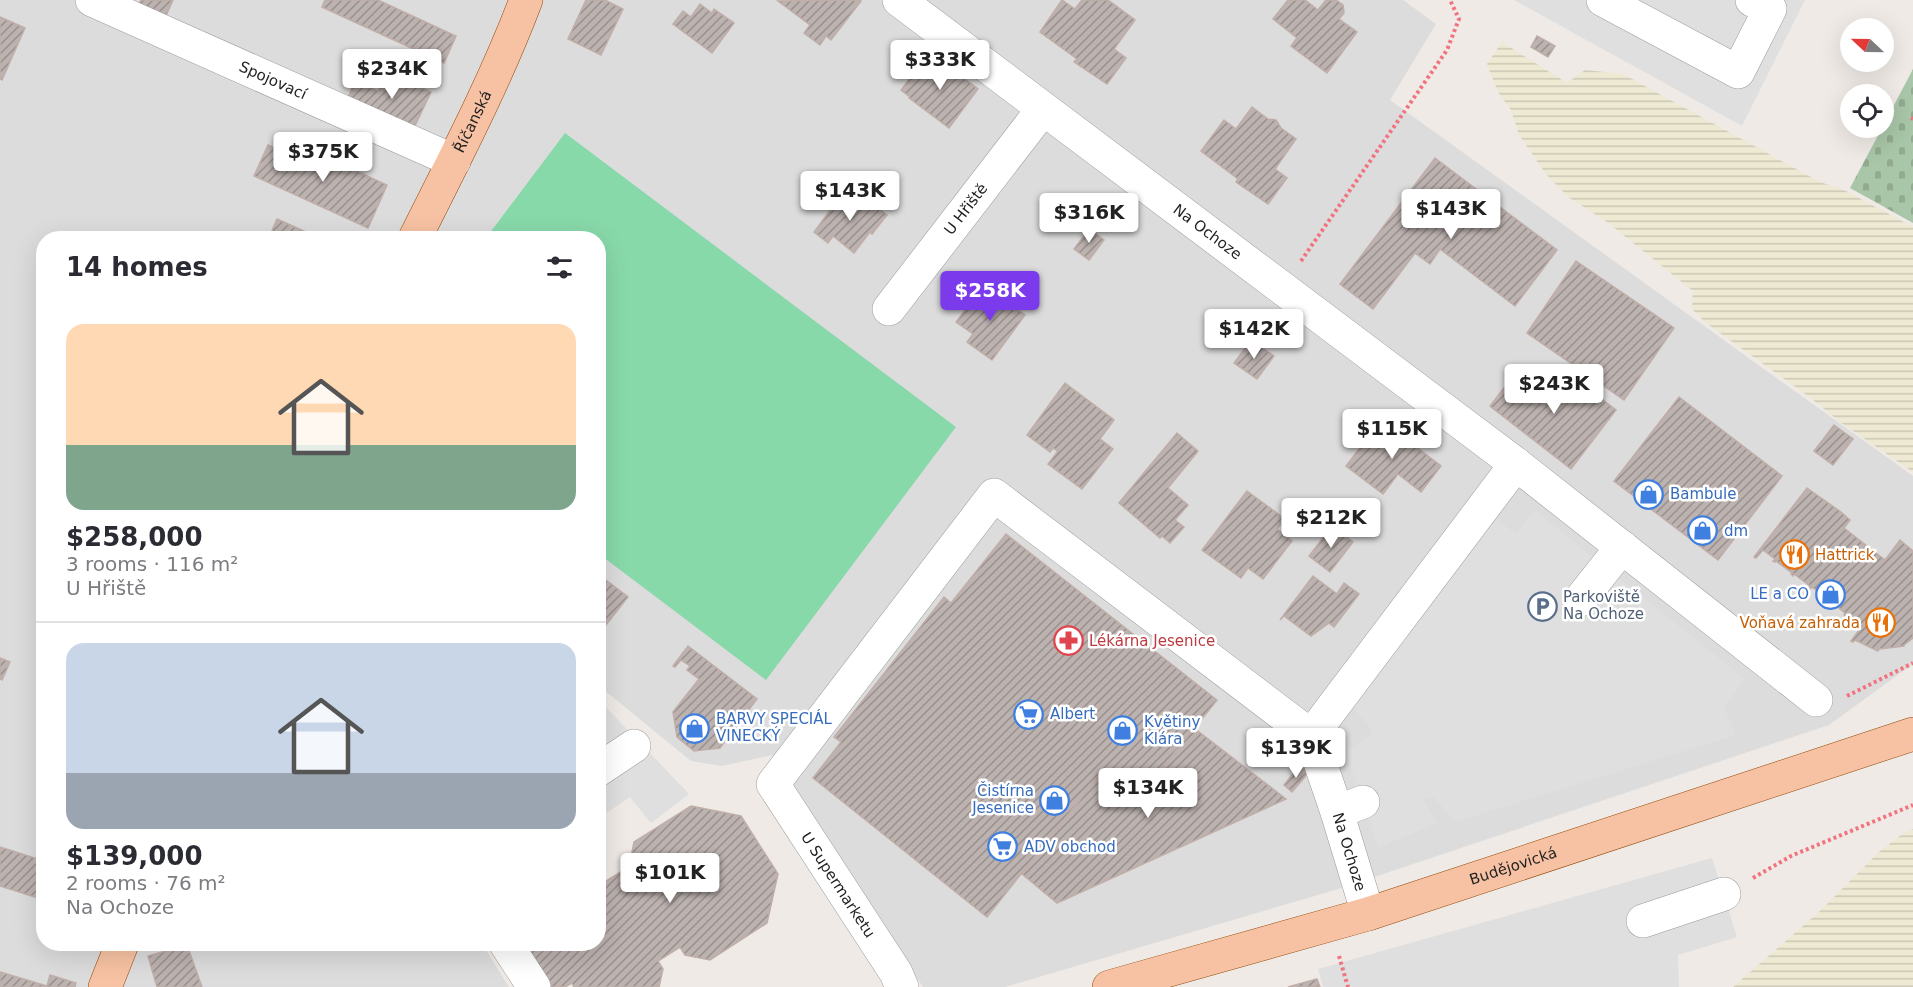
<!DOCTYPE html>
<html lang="en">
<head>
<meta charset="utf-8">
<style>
  body { margin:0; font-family:"DejaVu Sans",sans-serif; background:#f7f7f7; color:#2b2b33; height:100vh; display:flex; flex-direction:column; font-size:22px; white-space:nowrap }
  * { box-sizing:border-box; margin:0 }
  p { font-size:20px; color:#7c7c81 }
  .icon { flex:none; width:33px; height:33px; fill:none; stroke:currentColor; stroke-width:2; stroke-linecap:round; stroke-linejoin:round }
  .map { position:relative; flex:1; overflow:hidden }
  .sheet { position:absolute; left:36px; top:231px; width:570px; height:720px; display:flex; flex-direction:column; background:#fff; border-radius:24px; box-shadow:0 6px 24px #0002 }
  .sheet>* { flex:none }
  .needle { width:39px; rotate:292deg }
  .buttons { position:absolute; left:1840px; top:18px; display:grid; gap:12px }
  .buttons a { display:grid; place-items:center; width:54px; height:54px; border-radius:50%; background:#fff; box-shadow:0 6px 24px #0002; font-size:30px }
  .price { position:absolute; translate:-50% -51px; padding:0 14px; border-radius:6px; background:#fff; color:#222; font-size:20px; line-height:39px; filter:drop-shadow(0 2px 3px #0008) }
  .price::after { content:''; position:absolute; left:50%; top:36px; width:18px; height:14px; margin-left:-9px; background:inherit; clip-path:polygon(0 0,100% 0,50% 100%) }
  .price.current { background:#7c3aed; color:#fff }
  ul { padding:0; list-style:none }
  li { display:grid; align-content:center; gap:12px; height:318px; padding:0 30px }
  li+li { border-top:2px solid #e1e1e2 }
  li span { display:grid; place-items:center; height:186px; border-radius:18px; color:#555 }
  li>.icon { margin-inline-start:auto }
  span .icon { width:108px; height:108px; fill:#fffc; stroke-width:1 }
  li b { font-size:26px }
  h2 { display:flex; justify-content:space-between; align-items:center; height:72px; padding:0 30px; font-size:26px }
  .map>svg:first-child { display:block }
  .residential { fill:#dddcdc }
  .farmland { fill:url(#farmland-rules) }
  .cemetery { fill:url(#cemetery-stones) }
  .pitch { fill:#88d9aa }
  .parking { fill:#dfdfdf }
  .building { fill:url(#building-hatch); stroke:#c0aea8; stroke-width:1.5 }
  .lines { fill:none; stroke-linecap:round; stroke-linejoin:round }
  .minor-casing { stroke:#9c9c9c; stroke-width:34 }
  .major-casing { stroke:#914909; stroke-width:34 }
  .path { stroke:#f2737f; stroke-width:4; stroke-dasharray:3 3; stroke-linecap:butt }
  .minor { stroke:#fff; stroke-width:33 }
  .major { stroke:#f7c2a3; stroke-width:33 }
  .labels { text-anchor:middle; stroke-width:5; stroke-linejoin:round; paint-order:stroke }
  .street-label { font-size:15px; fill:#1f1f1f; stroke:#fff }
  .shop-label { font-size:15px; fill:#366cbe; stroke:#fff; text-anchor:start }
  .food-label { font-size:15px; fill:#c56008; stroke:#fff; text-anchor:start }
  .service-label { font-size:15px; fill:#4e5e75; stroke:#fff; text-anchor:start }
  .health-label { font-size:15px; fill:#be3a42; stroke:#fff; text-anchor:start }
</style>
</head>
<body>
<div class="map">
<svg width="1913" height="987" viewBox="0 0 1913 987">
  <defs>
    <pattern id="farmland-rules" width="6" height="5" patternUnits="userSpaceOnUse" patternTransform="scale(1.5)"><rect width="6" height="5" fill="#ede9d2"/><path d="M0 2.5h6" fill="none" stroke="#cbc7b4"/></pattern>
    <pattern id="cemetery-stones" width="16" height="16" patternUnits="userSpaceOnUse" patternTransform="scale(1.5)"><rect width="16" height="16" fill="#a9c6a8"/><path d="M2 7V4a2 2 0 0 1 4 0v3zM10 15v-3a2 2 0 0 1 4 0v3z" fill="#91aa90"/></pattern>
    <pattern id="building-hatch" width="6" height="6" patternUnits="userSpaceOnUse" patternTransform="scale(1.5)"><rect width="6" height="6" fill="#bcb2af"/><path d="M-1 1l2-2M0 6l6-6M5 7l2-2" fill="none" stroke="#98908e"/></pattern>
  </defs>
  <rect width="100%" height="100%" fill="#efeae5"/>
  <polygon class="residential" points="0,0 1403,0 1436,24 1390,100 1913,476 1913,664 1829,725 1335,890 1005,987 923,987 772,755 722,766 691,761 599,686 598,238 44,238 44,944 482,944 509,987 0,987"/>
  <g class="farmland">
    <polygon points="1502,42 1567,83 1585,70 1623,74 1820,182 1846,191 1913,227 1913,472 1840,422 1812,399 1706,323 1692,309 1693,291 1607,222 1568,197 1546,174 1519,135 1511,110 1498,92 1487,64"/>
    <polygon points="1913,829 1913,987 1733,987 1821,910 1879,852 1901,835"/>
  </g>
  <polygon class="cemetery" points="1913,69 1913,223 1850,188 1882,128 1884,128 1884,124"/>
  <polygon class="pitch" points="565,133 956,427 766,680 599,554 598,238 486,238"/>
  <g class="parking">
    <polygon points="1514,0 1805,0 1742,126"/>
    <polygon points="1534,510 1745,679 1726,704 1726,712 1736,735 1455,822 1434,797 1423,799 1437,823 1378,848 1346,752 1371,735 1370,727 1353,708 1496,519 1516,534"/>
    <polygon points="598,699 689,794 651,823 630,797 599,818"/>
    <polygon points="1712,858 1737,937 1678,955 1679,987 1323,987 1318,969"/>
  </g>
  <g class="building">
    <polygon points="141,0 173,0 165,18 138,6"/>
    <polygon points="325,0 378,0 456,36 444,63 322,7"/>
    <polygon points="586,0 605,0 623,9 601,55 568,39"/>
    <polygon points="860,0 861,1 831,40 826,36 820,45 804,33 810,25 778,1"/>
    <polygon points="1062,0 1075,9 1082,0 1108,0 1135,20 1114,49 1126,58 1107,84 1074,62 1077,59 1040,32"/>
    <polygon points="1288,0 1305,0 1318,10 1326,0 1336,0 1343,5 1344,13 1339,19 1357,32 1327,73 1291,46 1297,38 1273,19"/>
    <polygon points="700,4 712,13 714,9 734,23 712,53 673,24 683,11 691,17"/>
    <polygon points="0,17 25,28 2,80 0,79"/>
    <polygon points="1537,36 1555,46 1548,57 1531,47"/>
    <polygon points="938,59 978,89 949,128 909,98 910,97 901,90 916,70 918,72 927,60 933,65"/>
    <polygon points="387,72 431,92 413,130 347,100 355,81 378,91"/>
    <polygon points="1252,107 1268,119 1276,120 1281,128 1296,139 1275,169 1287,178 1268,204 1236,182 1238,179 1201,151 1224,120 1236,129"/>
    <polygon points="268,145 299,159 302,151 307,154 309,149 387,185 368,228 254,176"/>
    <polygon points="1435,158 1557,250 1515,306 1440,249 1430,264 1415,253 1373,309 1340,284"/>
    <polygon points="845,190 872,211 876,207 887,215 872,234 870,232 854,253 833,236 828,243 814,232"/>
    <polygon points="277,219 319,238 269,238"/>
    <polygon points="1089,229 1104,240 1089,260 1074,249"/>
    <polygon points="1576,261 1674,328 1624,400 1527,333"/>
    <polygon points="984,285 1025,315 992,360 967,342 973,334 956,322"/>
    <polygon points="1251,340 1274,356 1257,379 1234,363"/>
    <polygon points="1520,367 1562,400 1577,380 1616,410 1571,469 1490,406"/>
    <polygon points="1065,383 1114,420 1100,439 1113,449 1082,489 1048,464 1058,451 1053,448 1050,452 1027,435"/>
    <polygon points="1679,397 1782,476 1718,560 1614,481"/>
    <polygon points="1381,420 1441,466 1421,492 1398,474 1383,494 1346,466"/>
    <polygon points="1834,425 1853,439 1833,465 1814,451"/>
    <polygon points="1177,433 1198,451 1168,488 1188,505 1175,520 1184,527 1170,543 1162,536 1160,538 1119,503"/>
    <polygon points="1807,488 1841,512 1850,520 1844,528 1885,560 1900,540 1913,551 1913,638 1904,645 1904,646 1879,649 1878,651 1855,640 1853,642 1851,641 1862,626 1847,615 1846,616 1844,615 1845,613 1830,601 1828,603 1826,601 1827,599 1812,587 1810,589 1808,588 1810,586 1794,574 1793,576 1791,574 1792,573 1776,561 1775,562 1773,561 1775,559 1763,550 1756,558 1754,557"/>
    <polygon points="1247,491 1285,519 1277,529 1292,541 1263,579 1248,568 1241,578 1202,550"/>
    <polygon points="1332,526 1353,542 1330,572 1309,556"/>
    <polygon points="1006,534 1217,700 1132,806 1097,778 987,917 813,778 841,742 834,737 944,597 951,603"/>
    <polygon points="598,574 628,597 598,635"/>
    <polygon points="1313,576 1337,594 1344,583 1359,594 1334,627 1329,623 1311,636 1284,616 1280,620"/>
    <polygon points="688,646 757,699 720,748 694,751 677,737 673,712 699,679 687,670 690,666 681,660 675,667 673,666"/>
    <polygon points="0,658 10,662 2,680 0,679"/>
    <polygon points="1194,728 1286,799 1057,903 1022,874 1097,778 1132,806"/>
    <polygon points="1299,766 1308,773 1292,792 1284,785"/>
    <polygon points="691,806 741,816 778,874 767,923 710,960 685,955 680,947 658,961 663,969 659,987 574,987 572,983 565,987 551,987 523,944 598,944 598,886 629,867 634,842"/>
    <polygon points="0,847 44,861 44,900 0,886"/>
    <polygon points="187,945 202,987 157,987 148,956"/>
    <polygon points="0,972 47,986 50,975 76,983 75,987 0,987"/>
    <polygon points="1317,979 1320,987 1288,987"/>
  </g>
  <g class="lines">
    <defs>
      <g id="minor">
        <path id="s1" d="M92,0L454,161"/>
        <path id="s2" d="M899,0L1516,464L1816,700"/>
        <polyline points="1603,0 1738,72 1770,9 1752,0"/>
        <path id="s3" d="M889,309L1043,109"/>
        <polyline points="1580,600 1622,547"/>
        <polyline points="1311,736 1516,464"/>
        <path id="s4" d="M1311,736L1337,812L1368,914"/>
        <polyline points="598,770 634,746"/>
        <polyline points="1337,812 1363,802"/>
        <polyline points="1643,921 1724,894"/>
        <polyline points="506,944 534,987"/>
        <polyline points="902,987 896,973 773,784 994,495 1311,736"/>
      </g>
      <g id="major">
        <path id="s5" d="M415,238C454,160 495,82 526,0"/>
        <polyline points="105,987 122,944"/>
        <path id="s6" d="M1109,987L1368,914L1913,734"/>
      </g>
    </defs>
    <use href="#minor" class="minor-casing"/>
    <use href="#major" class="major-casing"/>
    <g class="path">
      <polyline points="1911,118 1913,119"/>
      <polyline points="1301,261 1447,50 1459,19 1450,0"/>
      <polyline points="1847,696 1913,663"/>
      <polyline points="1753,878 1791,856 1913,805"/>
      <polyline points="1339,956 1348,987"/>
    </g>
    <use href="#minor" class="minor"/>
    <use href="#major" class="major"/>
  </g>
  <defs>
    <symbol id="shop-ring" viewBox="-11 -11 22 22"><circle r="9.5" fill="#fff" stroke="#3f7fe0" stroke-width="1.5"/><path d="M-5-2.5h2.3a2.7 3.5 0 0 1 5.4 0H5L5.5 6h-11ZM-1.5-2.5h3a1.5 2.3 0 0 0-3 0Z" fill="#3f7fe0"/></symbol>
    <symbol id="restaurant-ring" viewBox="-11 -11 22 22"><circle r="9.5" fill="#fff" stroke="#e8710a" stroke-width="1.5"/><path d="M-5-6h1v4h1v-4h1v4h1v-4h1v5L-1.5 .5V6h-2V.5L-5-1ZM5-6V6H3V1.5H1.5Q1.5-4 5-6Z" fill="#e8710a"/></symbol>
    <symbol id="parking-ring" viewBox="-11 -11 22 22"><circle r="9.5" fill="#fff" stroke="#5c6f8a" stroke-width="1.5"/><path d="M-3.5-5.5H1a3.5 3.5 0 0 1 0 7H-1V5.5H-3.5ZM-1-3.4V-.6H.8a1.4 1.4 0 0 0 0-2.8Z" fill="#5c6f8a"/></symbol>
    <symbol id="pharmacy-ring" viewBox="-11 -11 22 22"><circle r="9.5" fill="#fff" stroke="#e0444e" stroke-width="1.5"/><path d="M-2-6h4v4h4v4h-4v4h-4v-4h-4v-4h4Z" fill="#e0444e"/></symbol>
    <symbol id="supermarket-ring" viewBox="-11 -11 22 22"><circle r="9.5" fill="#fff" stroke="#3f7fe0" stroke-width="1.5"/><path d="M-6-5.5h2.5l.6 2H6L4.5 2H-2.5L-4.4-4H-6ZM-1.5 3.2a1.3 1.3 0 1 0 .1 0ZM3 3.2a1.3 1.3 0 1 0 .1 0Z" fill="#3f7fe0"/></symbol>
  </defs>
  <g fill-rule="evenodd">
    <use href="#shop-ring" x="1632" y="478" width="33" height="33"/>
    <use href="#shop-ring" x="1686" y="514" width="33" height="33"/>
    <use href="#restaurant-ring" x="1778" y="538" width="33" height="33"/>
    <use href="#shop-ring" x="1814" y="578" width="33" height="33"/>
    <use href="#parking-ring" x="1526" y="590" width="33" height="33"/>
    <use href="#restaurant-ring" x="1864" y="606" width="33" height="33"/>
    <use href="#pharmacy-ring" x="1052" y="624" width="33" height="33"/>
    <use href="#supermarket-ring" x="1012" y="698" width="33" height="33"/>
    <use href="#shop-ring" x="678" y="712" width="33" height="33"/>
    <use href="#shop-ring" x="1106" y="714" width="33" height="33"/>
    <use href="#shop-ring" x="1038" y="784" width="33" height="33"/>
    <use href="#supermarket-ring" x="986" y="830" width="33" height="33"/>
  </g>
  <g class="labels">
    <g class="street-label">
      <text dy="5" stroke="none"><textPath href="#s1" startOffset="198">Spojovací</textPath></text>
      <text dy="5" stroke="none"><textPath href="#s5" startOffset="130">Říčanská</textPath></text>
      <text dy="5" stroke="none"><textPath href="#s3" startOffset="126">U Hřiště</textPath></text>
      <text dy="5" stroke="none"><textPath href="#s2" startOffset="386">Na Ochoze</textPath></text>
      <text dy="5" stroke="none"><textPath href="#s4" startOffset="122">Na Ochoze</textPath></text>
      <text dy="5" stroke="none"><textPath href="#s6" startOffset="422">Budějovická</textPath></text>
      <text transform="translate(838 885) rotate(57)" y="5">U Supermarketu</text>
    </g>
    <g class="shop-label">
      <text x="1670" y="499">Bambule</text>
      <text x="1724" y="536">dm</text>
      <text x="1809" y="599" text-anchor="end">LE a CO</text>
      <text x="1050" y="719">Albert</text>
      <text x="716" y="724">BARVY SPECIÁL<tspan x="716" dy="17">VINECKÝ</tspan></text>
      <text x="1144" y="727">Květiny<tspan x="1144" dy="17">Klára</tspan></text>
      <text x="1034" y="796" text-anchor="end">Čistírna<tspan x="1034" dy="17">Jesenice</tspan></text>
      <text x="1024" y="852">ADV obchod</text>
    </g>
    <g class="food-label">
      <text x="1815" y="560">Hattrick</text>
      <text x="1860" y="628" text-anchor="end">Voňavá zahrada</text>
    </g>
    <g class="service-label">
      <text x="1563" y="602">Parkoviště<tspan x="1563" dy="17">Na Ochoze</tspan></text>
    </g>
    <g class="health-label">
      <text x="1089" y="646">Lékárna Jesenice</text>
    </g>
  </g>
</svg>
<div class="buttons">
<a><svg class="needle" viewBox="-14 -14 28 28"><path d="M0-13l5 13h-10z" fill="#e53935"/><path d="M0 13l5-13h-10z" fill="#7c7c81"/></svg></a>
<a><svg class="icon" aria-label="locate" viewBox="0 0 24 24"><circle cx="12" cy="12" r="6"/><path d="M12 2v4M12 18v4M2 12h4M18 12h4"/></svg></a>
</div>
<b class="price" style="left:940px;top:91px">$333K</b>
<b class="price" style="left:392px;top:100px">$234K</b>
<b class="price" style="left:323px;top:183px">$375K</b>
<b class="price" style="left:850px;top:222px">$143K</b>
<b class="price" style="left:1451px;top:240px">$143K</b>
<b class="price" style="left:1089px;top:244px">$316K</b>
<b class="price current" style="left:990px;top:322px">$258K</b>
<b class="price" style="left:1254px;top:360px">$142K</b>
<b class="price" style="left:1554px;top:415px">$243K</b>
<b class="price" style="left:1392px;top:460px">$115K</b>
<b class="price" style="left:1331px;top:549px">$212K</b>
<b class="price" style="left:1296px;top:779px">$139K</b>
<b class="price" style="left:1148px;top:819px">$134K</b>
<b class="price" style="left:670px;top:904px">$101K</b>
<section class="sheet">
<h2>14 homes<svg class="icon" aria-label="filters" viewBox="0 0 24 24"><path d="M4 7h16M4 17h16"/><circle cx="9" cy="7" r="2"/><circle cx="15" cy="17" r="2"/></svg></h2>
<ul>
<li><span style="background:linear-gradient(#ffd9b3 65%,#7fa58c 0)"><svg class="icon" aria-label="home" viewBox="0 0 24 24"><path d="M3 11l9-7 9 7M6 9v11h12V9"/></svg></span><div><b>$258,000</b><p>3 rooms · 116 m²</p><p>U Hřiště</p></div></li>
<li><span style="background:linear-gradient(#c9d6e8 70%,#9aa5b1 0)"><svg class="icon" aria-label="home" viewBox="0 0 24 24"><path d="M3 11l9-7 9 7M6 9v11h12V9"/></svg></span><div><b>$139,000</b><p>2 rooms · 76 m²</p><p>Na Ochoze</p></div></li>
</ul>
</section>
</div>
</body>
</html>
